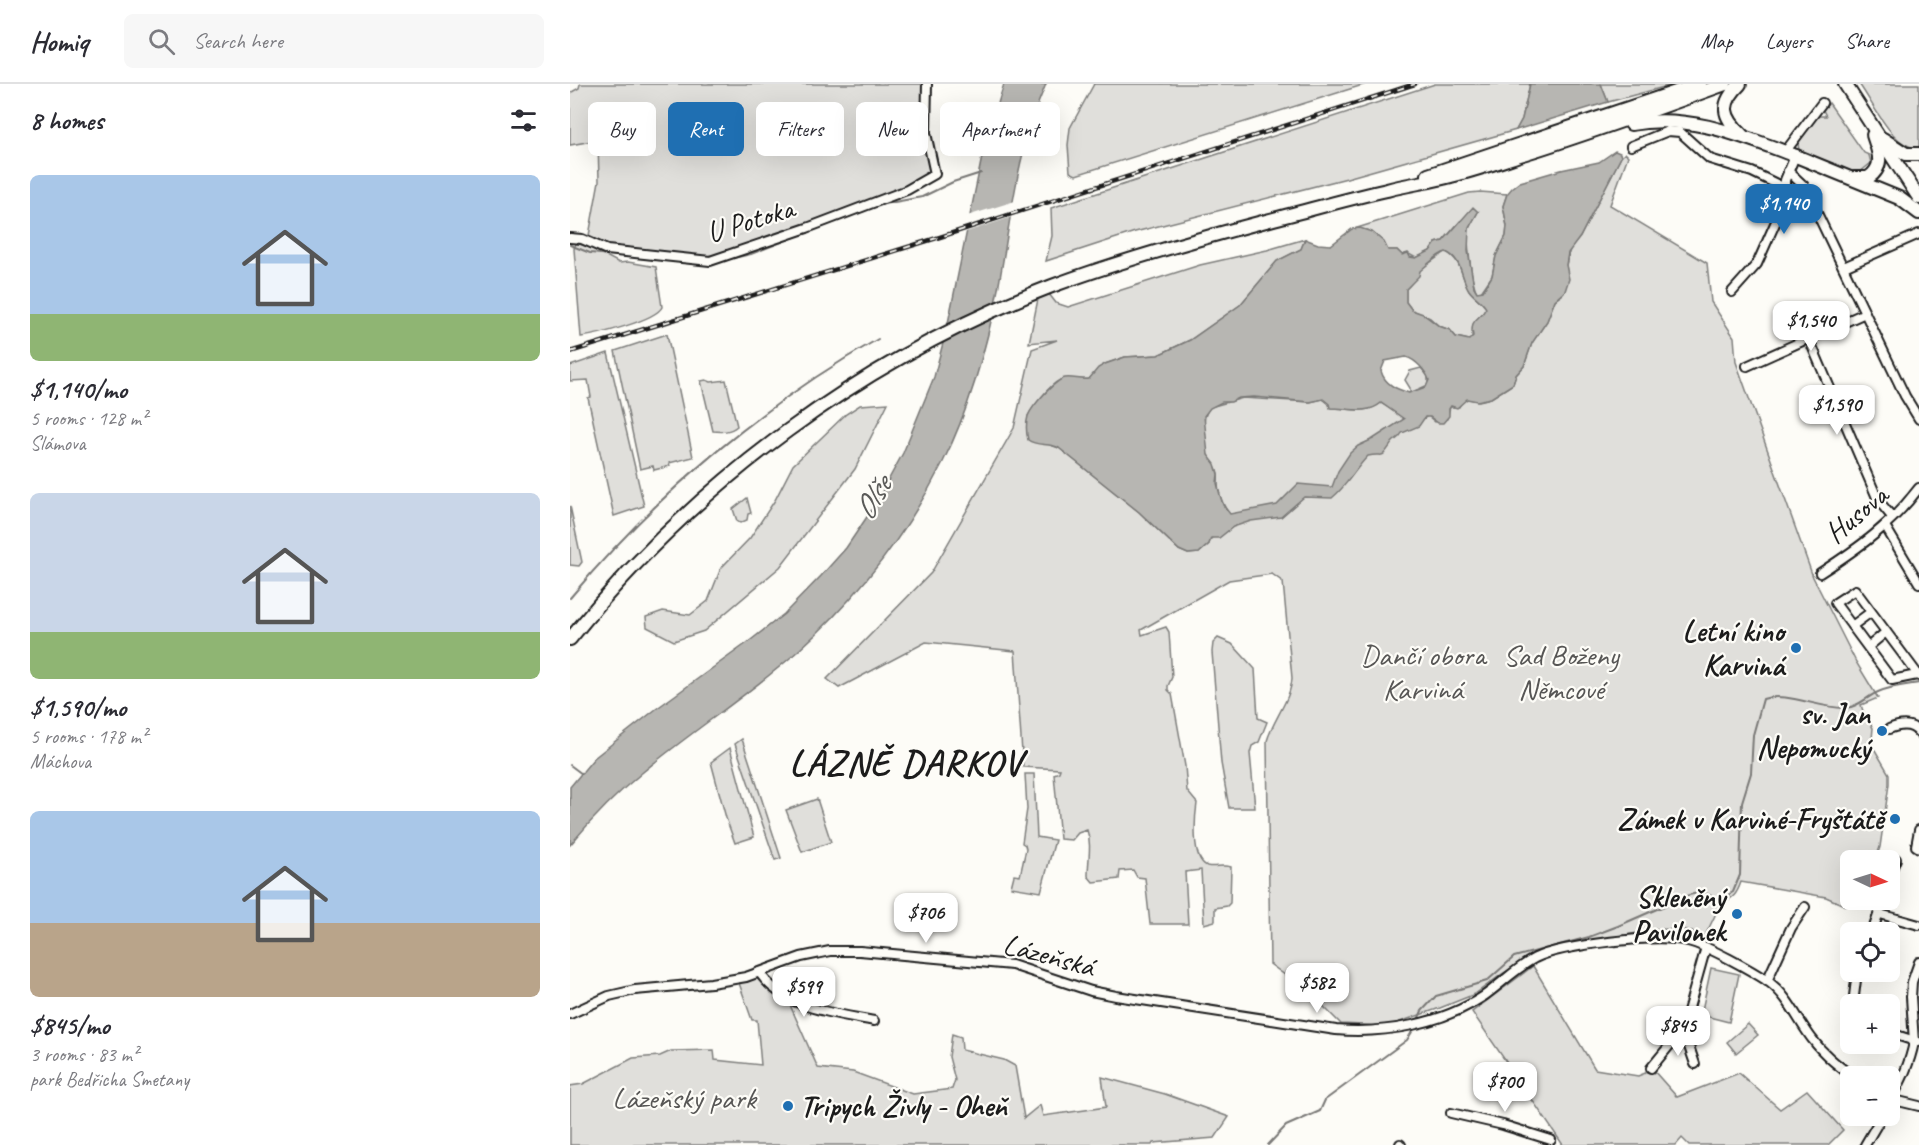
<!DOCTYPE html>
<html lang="en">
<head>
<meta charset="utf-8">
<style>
  body { margin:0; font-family:Caveat,sans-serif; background:#f7f7f7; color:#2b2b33; height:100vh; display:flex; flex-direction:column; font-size:22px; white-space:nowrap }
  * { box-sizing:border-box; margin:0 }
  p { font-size:20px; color:#7c7c81 }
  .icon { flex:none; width:33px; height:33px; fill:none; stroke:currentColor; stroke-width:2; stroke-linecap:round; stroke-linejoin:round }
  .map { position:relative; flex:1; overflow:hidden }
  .drawer { display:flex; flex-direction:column; background:#fff; width:570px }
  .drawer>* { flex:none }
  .hud { position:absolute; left:18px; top:18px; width:570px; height:54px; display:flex; gap:12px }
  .needle { width:39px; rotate:94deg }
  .buttons { position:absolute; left:1270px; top:766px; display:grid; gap:12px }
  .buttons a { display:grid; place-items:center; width:60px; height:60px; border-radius:9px; background:#fff; box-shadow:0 6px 24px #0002; font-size:30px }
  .price { position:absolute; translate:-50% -51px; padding:0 14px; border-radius:12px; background:#fff; color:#222; font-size:20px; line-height:39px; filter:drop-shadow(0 2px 3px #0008) }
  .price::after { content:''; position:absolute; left:50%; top:36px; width:18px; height:14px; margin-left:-9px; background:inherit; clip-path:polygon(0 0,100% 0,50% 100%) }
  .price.current { background:#1f6fb2; color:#fff }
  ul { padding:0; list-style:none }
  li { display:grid; align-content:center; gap:12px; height:318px; padding:0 30px }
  li span { display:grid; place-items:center; height:186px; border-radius:9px; color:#555 }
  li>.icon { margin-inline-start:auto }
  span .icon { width:108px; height:108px; fill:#fffc; stroke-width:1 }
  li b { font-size:26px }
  h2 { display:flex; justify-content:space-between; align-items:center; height:72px; padding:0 30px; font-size:26px }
  .chip { padding:0 21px; border-radius:9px; background:#fff; box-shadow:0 6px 24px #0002; font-size:21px; line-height:54px }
  .chip.current { background:#1f6fb2; color:#fff }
  header { display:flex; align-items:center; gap:36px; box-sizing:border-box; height:84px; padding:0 30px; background:#fff; border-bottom:2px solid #e1e1e2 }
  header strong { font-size:28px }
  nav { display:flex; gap:33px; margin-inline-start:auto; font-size:21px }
  .search { width:420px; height:54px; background:#f7f7f7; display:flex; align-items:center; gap:15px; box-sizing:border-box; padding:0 21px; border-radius:9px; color:#7c7c81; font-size:22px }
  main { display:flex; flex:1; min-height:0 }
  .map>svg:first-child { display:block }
  .green { fill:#e0dfdb; stroke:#7e7e7c; stroke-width:1.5 }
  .water { fill:#b7b6b2; stroke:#797876; stroke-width:1.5; fill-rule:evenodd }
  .pier { fill:#fdfcf7 }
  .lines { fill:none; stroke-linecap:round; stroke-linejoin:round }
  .stream { stroke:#797876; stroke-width:2 }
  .minor-casing { stroke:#1c1c1c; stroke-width:12 }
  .primary-casing { stroke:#1c1c1c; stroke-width:16 }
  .minor { stroke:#fdfcf7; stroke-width:8 }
  .primary { stroke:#fdfcf7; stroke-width:12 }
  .rail-casing { stroke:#1c1c1c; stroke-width:4.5 }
  .rail { stroke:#fdfcf7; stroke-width:2; stroke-dasharray:7; stroke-linecap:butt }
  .poi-dot { fill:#1f6fb2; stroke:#fdfcf7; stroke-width:2 }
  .labels { text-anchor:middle; stroke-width:4.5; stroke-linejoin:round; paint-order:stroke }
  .street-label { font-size:30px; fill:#1c1c1c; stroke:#fdfcf7 }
  .poi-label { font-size:30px; font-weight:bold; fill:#1c1c1c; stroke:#fdfcf7; text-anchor:end }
  .park-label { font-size:30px; fill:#575655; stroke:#fdfcf7 }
  .water-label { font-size:32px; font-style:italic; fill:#5a5a58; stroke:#fdfcf7 }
  .district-label { font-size:36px; font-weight:bold; letter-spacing:1.5px; fill:#1c1c1c; stroke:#fdfcf7 }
</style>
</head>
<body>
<header>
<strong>Homiq</strong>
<div class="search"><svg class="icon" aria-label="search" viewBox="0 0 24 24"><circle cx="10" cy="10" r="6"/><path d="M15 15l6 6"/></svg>Search here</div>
<nav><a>Map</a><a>Layers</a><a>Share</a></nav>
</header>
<main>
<section class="drawer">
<h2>8 homes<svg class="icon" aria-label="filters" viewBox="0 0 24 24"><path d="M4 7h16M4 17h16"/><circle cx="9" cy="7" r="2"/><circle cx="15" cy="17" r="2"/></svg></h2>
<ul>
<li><span style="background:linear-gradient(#a9c7e8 75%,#8fb573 0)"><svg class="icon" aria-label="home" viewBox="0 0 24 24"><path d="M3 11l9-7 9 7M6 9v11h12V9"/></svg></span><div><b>$1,140/mo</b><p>5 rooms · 128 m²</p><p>Slámova</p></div></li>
<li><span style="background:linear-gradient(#c9d6e8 75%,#8fb573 0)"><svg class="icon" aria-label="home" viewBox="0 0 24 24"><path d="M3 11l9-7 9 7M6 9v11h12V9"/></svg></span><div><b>$1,590/mo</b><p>5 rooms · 178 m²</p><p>Máchova</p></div></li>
<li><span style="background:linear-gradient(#a9c7e8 60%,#b9a48a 0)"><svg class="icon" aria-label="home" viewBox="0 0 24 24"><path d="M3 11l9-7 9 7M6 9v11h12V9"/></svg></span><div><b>$845/mo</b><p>3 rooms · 83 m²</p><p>park Bedřicha Smetany</p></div></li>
</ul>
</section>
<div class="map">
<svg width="1349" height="1061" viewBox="0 0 1349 1061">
  <rect width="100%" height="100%" fill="#fdfcf7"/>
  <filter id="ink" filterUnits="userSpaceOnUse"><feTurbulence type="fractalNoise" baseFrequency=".0167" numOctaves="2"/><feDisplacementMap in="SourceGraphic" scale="12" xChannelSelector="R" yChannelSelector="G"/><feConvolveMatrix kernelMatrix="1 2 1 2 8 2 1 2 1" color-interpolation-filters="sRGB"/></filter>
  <g filter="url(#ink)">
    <g class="green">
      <polygon points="10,0 357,0 356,49 365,90 337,106 140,177 37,166 18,157 29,97 28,56 0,61 0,9 9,4"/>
      <polygon points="524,0 796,0 506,91 500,88 498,61 500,44"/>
      <polygon points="865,0 960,0 952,35 946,46 777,94 565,148 476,177 482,152 481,124"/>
      <polygon points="1031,0 1105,0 1038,18"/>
      <path d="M1289,0H1349V63C1324,68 1302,17 1289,0Z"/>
      <polygon points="1259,19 1294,69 1299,71 1301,79 1290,88 1281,87 1229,66 1228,60 1235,47 1248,32 1256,32 1253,26"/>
      <path d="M1055,69L1058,72L1040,121L1137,179L1141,218L1164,253L1166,278L1243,493L1286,578L1308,614L1291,621L1293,627L1303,644L1301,666H1305L1319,690V700L1310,763L1305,777H1281V815L1276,822L1256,813L1171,798C1167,810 1163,815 1151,819L1135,852L1117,846L1087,845L966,869L932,890L905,910L870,924L818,942L771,940L742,911L700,880L697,657C703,635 721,616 722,594L713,498L702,490L659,496L571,546L572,551L596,543L599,548L602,593L598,602V606L602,610L615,682L617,707L627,719C625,733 621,775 637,782C645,784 653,780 661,783L660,819L657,822L645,824V837L634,840L631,786L615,788L618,840H580L575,794L567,793L563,786L550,787L549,795L523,798L518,792C518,777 522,760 517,746L508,749L502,756L490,755L484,690L489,688L490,685L453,683L445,567L356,558L269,604L257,595L361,489L444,344L462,265L487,256L459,259L468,215L479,210L486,219L498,223L630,181L697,166L735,155L731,165L707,177L670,221L620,256L588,271L555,273L535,280L519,295C510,297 499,292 490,296C480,301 463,322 458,332L478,360L489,364L569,428L609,466L618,470L629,469L639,460L641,454L645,453L663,442C660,430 652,421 649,408C647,402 649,395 648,389C647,383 642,378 639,373C632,363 631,332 640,323L673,314L740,318L753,315L758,318L761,324C779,324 796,331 811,319L848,341L851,336L858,332L865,338L877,335L880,323H889L893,316L899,315L909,317L921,314L943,300L946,291L954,282L962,259L977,237L985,216L992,211L998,195L996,181L1000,165L1010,153L1051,73Z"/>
      <path d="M910,108L937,110L933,122L937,142L936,152L926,172L922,192L911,208H907C902,200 896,155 899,145C901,139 905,134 908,128L890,137L873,157L866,159L860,167L846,174L839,170L832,171L827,166H818L798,146L784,145L899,109Z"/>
      <path d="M6,159L21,164L49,179L58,178L86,183L92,223C86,236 27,251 11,253L4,165Z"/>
      <path d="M876,168C893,177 890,192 899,206C904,213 912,217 916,224C908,239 902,231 902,254L899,256L886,253L880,246L869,242L860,234L842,226L836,218V205C843,199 846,191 851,185C854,183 873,169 876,168Z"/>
      <polygon points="97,250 123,373 99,379 100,382 84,386 83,382 70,385 45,267"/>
      <polygon points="38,269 74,422 44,432 18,314 21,313 18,296 0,297 0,282"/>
      <polygon points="851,284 858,292 858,301 840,309 840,304 835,296 840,287"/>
      <path d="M136,296L141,298L156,296L167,342C160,348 152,348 143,347L131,297Z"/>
      <polygon points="318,319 285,385 210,483 134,547 104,557 77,543 76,533 93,527 120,531 138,517 151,484 180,454 205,416 223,381 276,330 290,321"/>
      <polygon points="177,414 181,429 178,430 177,436 170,439 167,437 163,425"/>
      <polygon points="0,422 12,478 9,482 0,481"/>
      <polygon points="648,554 662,560 685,585 688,634 697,638 689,658 682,662 680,669 685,724 659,724 651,679 642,568 643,559"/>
      <polygon points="172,655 211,774 205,776 165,660"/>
      <polygon points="160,664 184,753 165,759 156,734 141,678"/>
      <polygon points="455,690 464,690 467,753 485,756 471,808 441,803 444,791 450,792 456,765 455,761 452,759 457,725"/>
      <polygon points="247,715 261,758 232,768 216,726"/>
      <polygon points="963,882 1025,985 1068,992 1083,986 1107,1013 1169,989 1210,1025 1237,1006 1273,1046 1258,1061 1119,1061 1112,1054 1106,1061 993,1061 902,928"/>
      <polygon points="1141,884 1169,890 1159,938 1131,931"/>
      <polygon points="189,894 220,921 248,984 283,988 343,1010 382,1005 385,996 379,973 382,950 391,953 392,966 434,976 445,982 454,1034 470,1021 473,1032 536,1023 532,993 595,1010 659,1033 645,1054 583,1059 582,1061 0,1061 0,1002 13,1000 63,974 90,972 101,967 144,966 145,976 191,981 187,936 182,936 169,899"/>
      <polygon points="1178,940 1188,951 1166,969 1157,958"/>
    </g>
    <g class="water">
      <path d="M434,0H476C448,63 441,133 429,200C417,262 401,322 373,378C337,450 287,514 228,567C179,611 123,646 73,688C46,710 22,735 0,761V703L24,674L86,625L177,559L214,530L251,492L276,464L303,424L333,369L364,293L377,244L413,68Z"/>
      <polygon points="960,0 1031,0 1038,18 946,46 952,35"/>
      <path d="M1045,67L1050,69L1051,73L1010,153L998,169L996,181L999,195L995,207L985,216L977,237L962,259L954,282L946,291L943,300L921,314L907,317L897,315L887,324L881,322L879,325V332L873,339H868L860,333H855L849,342L832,349C829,355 825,355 822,359C809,378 816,368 798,372C785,385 777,402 762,414L734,413L711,433L681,437L663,443L649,454H641L639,460L629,469L618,470L609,466L569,428L489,364C479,358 467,363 458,356C456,348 456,339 458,332C462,322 485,296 495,294C503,293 511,296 519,295L528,284L535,280L555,273L588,271L620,256L670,221L707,177L731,165L735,155L748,160L761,161L782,145L790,144L802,148L814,158L818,166H827L832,171L838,169L840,173L846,174L860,167L866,159L873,157L903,123L908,128L899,144L898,167L904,203L907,208L913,207L922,192L926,172L936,152L937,142L933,122L937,110L942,104L950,98L991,86L1029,78ZM876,168C893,176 890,192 899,206C904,213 912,217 916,224C910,237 899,233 903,252L899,256L886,253L880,246L869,242L853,230L842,226L836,218V205L849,192L850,187C856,182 869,169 876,168ZM836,273C846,276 856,287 859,296L856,303L839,309C827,305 815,301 811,287L815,277ZM684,313L740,318L753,315L759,320L760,324C779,324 797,331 811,319L834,335L803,355L788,362L780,369L768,387L762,403L728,400L707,421L660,430L653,421L650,411L647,399L648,390L645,380L638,371L634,332L640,324L652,318H661L669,314Z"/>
    </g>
    <polygon class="pier" points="445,117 442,133 393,149 397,132"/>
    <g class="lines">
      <g class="stream">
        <polyline points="308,121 352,113 383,98 411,89"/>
        <polyline points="0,161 20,169 103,177"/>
        <polyline points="150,177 181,170 286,129"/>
        <path d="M0,514C86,411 192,321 308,255"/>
        <polyline points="0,681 12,690"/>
        <path d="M847,938L852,927L866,912L917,897L944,873L1019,853L1048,842L1119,811L1132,808L1146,814L1155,813L1163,808L1170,791L1172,718L1181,689L1183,651L1193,615C1215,607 1251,625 1275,624C1287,624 1298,612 1308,608C1321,602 1335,601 1349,599"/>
        <polyline points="698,1061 716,1042 750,1027 755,1016 837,956 845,943"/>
      </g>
      <defs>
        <g id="minor">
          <polyline points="1061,62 1098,47 1110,48 1140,75 1182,88 1215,104"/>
          <polyline points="1215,68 1252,19"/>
          <polyline points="1218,87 1234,102 1335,312 1349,335"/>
          <polyline points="0,154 12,155 37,166 140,177 237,144 337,106 365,90 356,49 357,0"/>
          <polyline points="1274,183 1349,150"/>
          <polyline points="1162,208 1187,180 1215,117 1215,96 1225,72"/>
          <polyline points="1239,255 1308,416 1322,433"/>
          <polyline points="1177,282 1295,229"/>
          <polyline points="1315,442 1349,499"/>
          <path d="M1250,489C1290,463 1320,442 1349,404"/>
          <polyline points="1282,542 1301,528"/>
          <polyline points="1298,563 1316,548"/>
          <polyline points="1347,591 1322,596 1265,519 1285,506 1349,592"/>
          <path d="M1319,645C1331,640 1342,639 1349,649"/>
          <polyline points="1349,746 1346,762 1349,764"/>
          <polyline points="1320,790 1326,775"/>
          <polyline points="1310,830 1349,841"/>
          <polyline points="1302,849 1313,816"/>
          <path d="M189,888C214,925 264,929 304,937"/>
          <polyline points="1197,897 1221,844 1235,823"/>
          <polyline points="1287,921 1284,912 1287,888"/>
          <path d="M0,930L39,912L65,906L141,899L176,893L231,873L260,867H290L442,881L521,907L546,912L766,946C815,950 872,940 914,912C931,900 946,884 965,874C992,861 1089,849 1118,857C1138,862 1181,886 1199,898C1219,913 1228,937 1243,956C1254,971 1269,982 1283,993"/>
          <polyline points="1113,945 1125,980"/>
          <polyline points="1320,949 1348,958"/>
          <polyline points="1081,984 1113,945 1136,863"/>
          <polyline points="1320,1015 1349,1022"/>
          <path d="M1320,1018C1330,999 1340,980 1344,958L1341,913L1342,898L1349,878"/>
          <polyline points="881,1029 933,1041 981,1056"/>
          <polyline points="830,1060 831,1061"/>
          <polyline points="1295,1061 1312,1032"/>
        </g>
        <g id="primary">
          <path d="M1170,0C1150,20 1152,32 1172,51"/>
          <polyline points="1275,0 1349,114"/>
          <path d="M1061,40C1119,29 1172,52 1226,72C1261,86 1295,100 1329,114L1349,129"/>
          <polyline points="1313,55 1336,70 1349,70"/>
          <polyline points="858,91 1130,0"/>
          <path d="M1284,94H1298C1316,82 1308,67 1303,51"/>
          <path d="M0,555C126,398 294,274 482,202C552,176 624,156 696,137C736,127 776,115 817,106C838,100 860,98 881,92C906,86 931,77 956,69C1023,48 1089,24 1155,0"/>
        </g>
      </defs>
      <use href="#minor" class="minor-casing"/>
      <use href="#primary" class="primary-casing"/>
      <use href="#minor" class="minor"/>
      <use href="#primary" class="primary"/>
      <defs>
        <polyline id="rail" points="0,268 370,153 845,0"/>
      </defs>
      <use href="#rail" class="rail-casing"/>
      <use href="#rail" class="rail"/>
    </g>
  </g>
  <g class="poi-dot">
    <circle cx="1226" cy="564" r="6"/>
    <circle cx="1312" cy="647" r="6"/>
    <circle cx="1325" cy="735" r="6"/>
    <circle cx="1167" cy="830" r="6"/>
    <circle cx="218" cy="1022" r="6"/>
  </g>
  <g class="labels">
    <g class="street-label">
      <text transform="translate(180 136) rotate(-17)" y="10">U Potoka</text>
      <text transform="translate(1286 430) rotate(-40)" y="10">Husova</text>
      <text transform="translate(479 871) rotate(15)" y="10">Lázeňská</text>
    </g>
    <g class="poi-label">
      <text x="1214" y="557">Letní kino<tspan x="1214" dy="34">Karviná</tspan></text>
      <text x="1300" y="640">sv. Jan<tspan x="1300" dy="34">Nepomucký</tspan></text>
      <text x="1313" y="745">Zámek v Karviné-Fryštátě</text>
      <text x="1155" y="823">Skleněný<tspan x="1155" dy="34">Pavilonek</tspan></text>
      <text x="230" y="1032" text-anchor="start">Tripych Živly - Oheň</text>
    </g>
    <g class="park-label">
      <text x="853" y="581">Dančí obora<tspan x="853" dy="34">Karviná</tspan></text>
      <text x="991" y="581">Sad Boženy<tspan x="991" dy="34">Němcové</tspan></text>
      <text x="114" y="1024">Lázeňský park</text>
    </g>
    <g class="water-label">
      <text transform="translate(302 414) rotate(-59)" y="11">Olše</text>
    </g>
    <g class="district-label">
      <text x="336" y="691">LÁZNĚ DARKOV</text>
    </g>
  </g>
</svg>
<div class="buttons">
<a><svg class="needle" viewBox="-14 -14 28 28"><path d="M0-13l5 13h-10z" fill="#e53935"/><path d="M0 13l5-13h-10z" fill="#7c7c81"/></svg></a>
<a><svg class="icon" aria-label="locate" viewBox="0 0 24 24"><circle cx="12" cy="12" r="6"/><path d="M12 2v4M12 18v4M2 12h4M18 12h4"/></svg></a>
<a>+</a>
<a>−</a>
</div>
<b class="price current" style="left:1214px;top:151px">$1,140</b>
<b class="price" style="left:1241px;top:268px">$1,540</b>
<b class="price" style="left:1267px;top:352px">$1,590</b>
<b class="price" style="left:356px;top:860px">$706</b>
<b class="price" style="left:747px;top:930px">$582</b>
<b class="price" style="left:234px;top:934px">$599</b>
<b class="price" style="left:1108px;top:973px">$845</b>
<b class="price" style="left:935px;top:1029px">$700</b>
<div class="hud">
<a class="chip">Buy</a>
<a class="chip current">Rent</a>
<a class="chip">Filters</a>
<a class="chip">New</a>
<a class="chip">Apartment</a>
</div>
</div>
</main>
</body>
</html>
